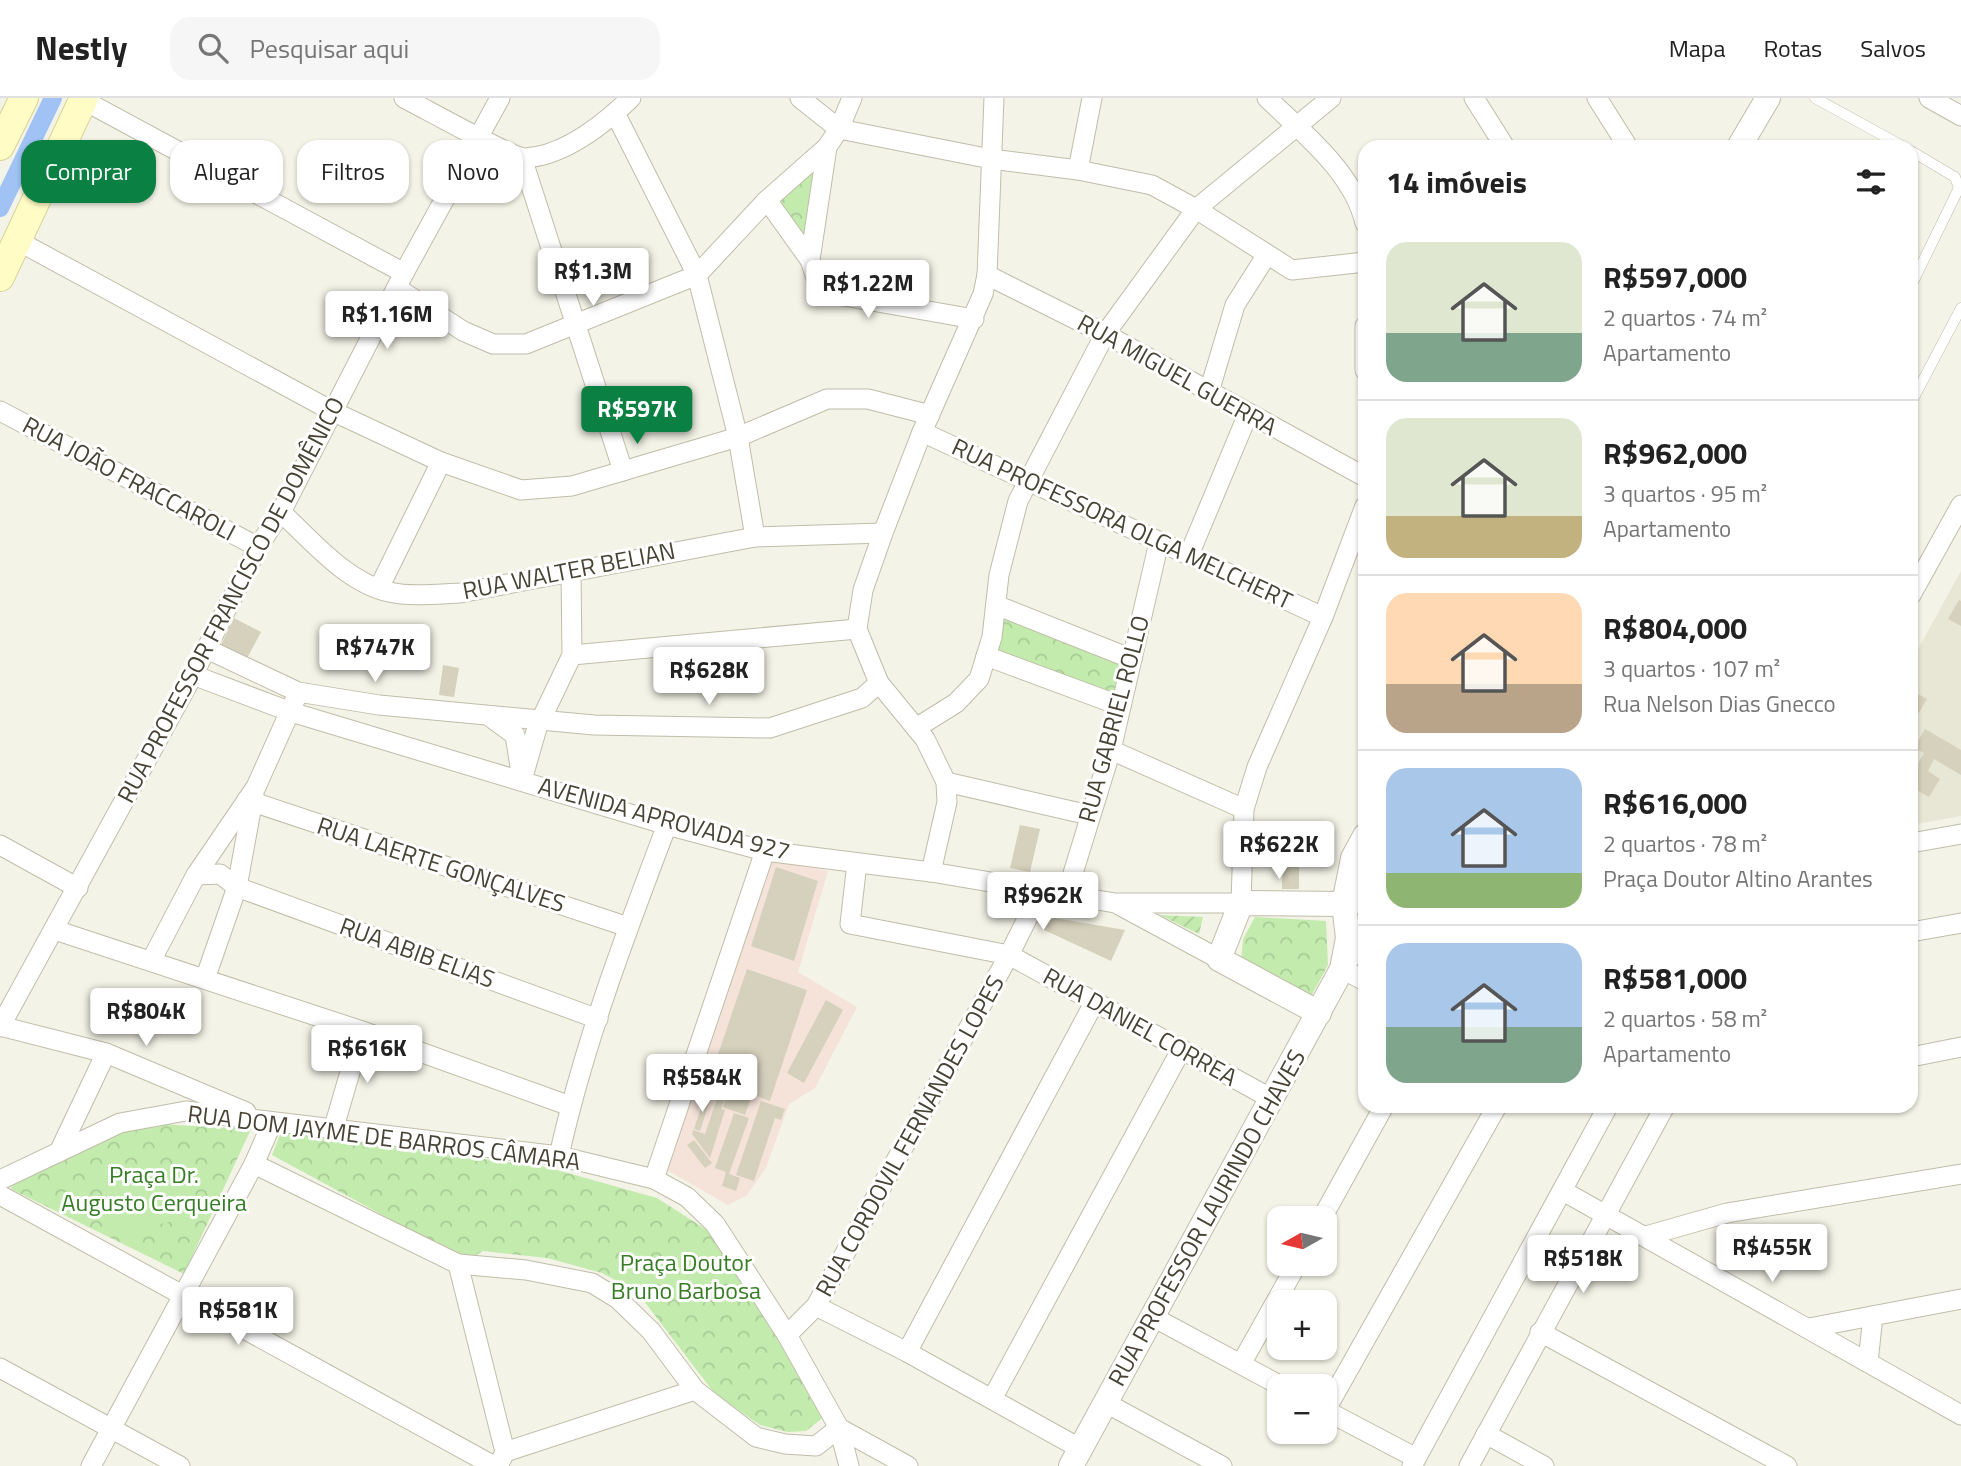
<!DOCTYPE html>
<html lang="pt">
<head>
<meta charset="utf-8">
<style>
  body { margin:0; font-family:"Titillium Web",sans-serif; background:#f6f6f6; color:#222; height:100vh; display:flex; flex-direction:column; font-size:26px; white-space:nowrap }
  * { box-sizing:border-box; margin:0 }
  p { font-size:23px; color:#767676 }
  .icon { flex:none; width:38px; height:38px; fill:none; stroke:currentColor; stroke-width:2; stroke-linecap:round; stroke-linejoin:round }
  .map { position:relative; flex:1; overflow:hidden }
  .panel { position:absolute; left:1358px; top:42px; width:560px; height:973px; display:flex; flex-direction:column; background:#fff; border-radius:21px; box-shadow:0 2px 5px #0004 }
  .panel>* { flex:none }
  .guide { position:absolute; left:21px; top:42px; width:665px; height:63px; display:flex; gap:14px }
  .needle { width:46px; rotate:262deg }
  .fabs { position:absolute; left:1267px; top:1108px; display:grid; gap:14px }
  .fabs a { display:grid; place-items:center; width:70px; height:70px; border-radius:14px; background:#fff; box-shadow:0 2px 5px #0004; font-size:35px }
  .price { position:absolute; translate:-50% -60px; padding:0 16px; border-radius:7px; background:#fff; color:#222; font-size:23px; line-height:46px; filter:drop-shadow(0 2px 4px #0008) }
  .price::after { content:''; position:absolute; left:50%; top:42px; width:21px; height:16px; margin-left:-10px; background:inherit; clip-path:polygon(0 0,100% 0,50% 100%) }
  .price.selected { background:#0b8043; color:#fff }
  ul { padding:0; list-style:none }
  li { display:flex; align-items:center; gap:21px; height:175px; padding:0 28px }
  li+li { border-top:2px solid #e0e0e0 }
  li span { display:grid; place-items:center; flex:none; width:196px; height:140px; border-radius:21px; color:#555 }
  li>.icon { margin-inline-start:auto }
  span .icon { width:84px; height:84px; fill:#fffc; stroke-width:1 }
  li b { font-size:30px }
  h2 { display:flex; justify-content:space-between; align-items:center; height:84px; padding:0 28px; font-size:30px }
  .chip { padding:0 24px; border-radius:21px; background:#fff; box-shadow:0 2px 5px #0004; font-size:24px; line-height:63px }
  .chip.selected { background:#0b8043; color:#fff }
  header { display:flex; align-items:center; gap:42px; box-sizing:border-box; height:98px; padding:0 35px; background:#fff; border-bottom:2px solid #e0e0e0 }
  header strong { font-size:33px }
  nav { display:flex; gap:38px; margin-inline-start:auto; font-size:24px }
  .search { width:490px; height:63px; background:#f6f6f6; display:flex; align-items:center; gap:18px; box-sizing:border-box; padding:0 24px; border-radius:21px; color:#767676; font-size:26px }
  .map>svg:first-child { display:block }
  .residential { fill:#e8e6d5 }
  .medical { fill:#f5e3da }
  .park { fill:url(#park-crowns) }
  .garden { fill:url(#garden-furrows) }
  .pitch { fill:#c3ebae }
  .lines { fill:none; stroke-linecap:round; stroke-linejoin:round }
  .canal { stroke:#a0c2f4; stroke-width:18 }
  .building { fill:#d6d1bc }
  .service-casing { stroke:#c0bda9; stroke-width:11 }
  .minor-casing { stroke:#c0bda9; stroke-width:21 }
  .tertiary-casing { stroke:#c0bda9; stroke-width:26 }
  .secondary-casing { stroke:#d7d294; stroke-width:30 }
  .service { stroke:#fff; stroke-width:10 }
  .minor { stroke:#fff; stroke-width:19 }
  .tertiary { stroke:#fff; stroke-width:24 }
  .secondary { stroke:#fffcc6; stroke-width:28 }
  .labels { text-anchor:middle; stroke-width:6; stroke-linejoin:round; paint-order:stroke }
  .street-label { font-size:24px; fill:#484435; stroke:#fff }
  .park-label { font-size:24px; fill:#367d25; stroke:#fff }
</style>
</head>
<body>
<header>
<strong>Nestly</strong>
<div class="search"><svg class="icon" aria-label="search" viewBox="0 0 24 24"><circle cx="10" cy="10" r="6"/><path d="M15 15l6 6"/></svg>Pesquisar aqui</div>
<nav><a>Mapa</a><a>Rotas</a><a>Salvos</a></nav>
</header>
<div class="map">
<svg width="1961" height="1368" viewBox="0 0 1961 1368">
  <defs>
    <pattern id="park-crowns" width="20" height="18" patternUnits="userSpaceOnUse" patternTransform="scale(1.75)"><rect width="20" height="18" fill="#c3ebae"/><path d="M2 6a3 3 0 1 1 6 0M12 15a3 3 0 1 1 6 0" fill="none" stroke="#a9cb96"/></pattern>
    <pattern id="garden-furrows" width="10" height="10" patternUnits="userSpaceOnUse" patternTransform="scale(1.75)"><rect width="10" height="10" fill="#c3ebae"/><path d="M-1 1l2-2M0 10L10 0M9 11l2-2" fill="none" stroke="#a9cb96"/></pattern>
  </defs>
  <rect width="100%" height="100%" fill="#f4f3e7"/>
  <polygon class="residential" points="1961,473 1961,718 1911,727 1911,564"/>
  <polygon class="medical" points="773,761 828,773 798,874 857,909 815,990 789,1006 766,1070 746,1098 728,1107 667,1072"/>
  <g class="park">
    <polygon points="817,63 806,143 777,100"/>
    <polygon points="996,507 1130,566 1119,605 990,555"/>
    <polygon points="1255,819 1326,823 1328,867 1308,904 1241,866 1243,841"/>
    <polygon points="156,1026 251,1031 184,1176 11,1091 14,1082 118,1036"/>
    <polygon points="281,1034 546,1069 657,1100 721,1141 825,1318 806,1333 788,1334 760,1327 715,1296 637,1194 602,1175 547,1160 483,1153 467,1163 272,1057"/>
  </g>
  <polygon class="garden" points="1160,817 1203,819 1199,836"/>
  <polygon class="pitch" points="187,1065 199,1117 113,1137 101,1085"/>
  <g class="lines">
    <polyline class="canal" points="0,110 53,0"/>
  </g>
  <g class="building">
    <polygon points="1959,502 1961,503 1961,528 1948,521"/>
    <polygon points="234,520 261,534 244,566 221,547"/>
    <polygon points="443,567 459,570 454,599 439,597"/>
    <polygon points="1911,592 1927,601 1911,628"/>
    <polygon points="1925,631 1961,652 1961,677 1934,661 1928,673 1940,681 1929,699 1911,689 1911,664 1917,667 1924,655 1914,650"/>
    <polygon points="1020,727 1040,731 1030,774 1010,770"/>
    <polygon points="1299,730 1299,791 1282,791 1283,731"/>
    <polygon points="776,769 818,783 794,863 751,848"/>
    <polygon points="1055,820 1125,832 1111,863 1042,831 1046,823"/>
    <polygon points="747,871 807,892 770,1003 751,996 755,984 745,981 743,988 711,977"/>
    <polygon points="826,902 843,912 804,985 787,975"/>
    <polygon points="729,992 751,1000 745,1017 723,1009"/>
    <polygon points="718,998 725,1001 721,1011 725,1012 710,1060 692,1036 693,1032 705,1036"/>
    <polygon points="704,1000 710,1002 700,1033 694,1031"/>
    <polygon points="761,1003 785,1011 781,1022 775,1020 754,1083 736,1077"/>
    <polygon points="734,1015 749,1020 729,1076 740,1080 736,1093 722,1088 726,1074 715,1070"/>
    <polygon points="694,1042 712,1065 705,1070 687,1047"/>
  </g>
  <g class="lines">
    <defs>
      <g id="service">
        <polyline points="1815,0 1904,49"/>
        <polyline points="1911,53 1955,79 1959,90 1911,188"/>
        <polyline points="1911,305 1961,210"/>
      </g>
      <g id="minor">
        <path d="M404,0C422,9 513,60 525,60C565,58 604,26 631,0"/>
        <polyline points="800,0 839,31 991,61 1078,72 1152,87 1196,111 1292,172 1365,164"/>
        <path d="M1267,0C1304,36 1353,74 1365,125"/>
        <polyline points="1474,0 1505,49"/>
        <polyline points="1597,0 1628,49"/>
        <polyline points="1929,0 1961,18"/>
        <polyline points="83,2 404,175"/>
        <polyline points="615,15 697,177 738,339 755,439"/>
        <polyline points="522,60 623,373"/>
        <polyline points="1078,72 1092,0"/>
        <polyline points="767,102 810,162 817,183 838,197 974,221"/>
        <polyline points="18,143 332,313 441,364 521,392 572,388 738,339 827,301 868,301 930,317"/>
        <polyline points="810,162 827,49 839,31 852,0"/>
        <polyline points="987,177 1105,236 1365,379"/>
        <polyline points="397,190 463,233 493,246 526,246 697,177 767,102 827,49"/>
        <polyline points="1365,228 1365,272"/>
        <polyline points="1209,294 1235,207 1266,158"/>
        <polyline points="0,313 258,449"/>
        <polyline points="922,334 1323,519"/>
        <path d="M281,414C311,442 347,485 389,494C411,499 437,496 460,495L755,439L883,435"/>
        <polyline points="1189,457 1248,316"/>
        <polyline points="379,490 441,364"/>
        <polyline points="1911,497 1961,407"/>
        <polyline points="996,507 1132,561"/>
        <polyline points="207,551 298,594 379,607 594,627 770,630 862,600 879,585"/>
        <polyline points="572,557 857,531"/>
        <polyline points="986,558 1121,608"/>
        <polyline points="193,577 291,614 667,727 765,753 931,774 1115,805 1241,805 1244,711 1257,669 1323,519 1365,408"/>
        <polyline points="489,618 515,637 521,675"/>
        <polyline points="916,630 956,605 979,581 992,539 999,477 1018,403 1105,236 1196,111 1331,0"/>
        <polyline points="1111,652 1244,711"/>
        <polyline points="522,682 537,630 572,557 571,475"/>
        <polyline points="946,684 1089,717"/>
        <polyline points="247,702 628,829"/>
        <polyline points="1911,745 1961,736"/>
        <polyline points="0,747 78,790"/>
        <polyline points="857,765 850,826 1009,857 1272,1001"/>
        <polyline points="931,774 947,704 946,684 925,641 879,585 857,531 863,492 883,435 922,334 983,196 987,177 994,0"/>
        <polyline points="196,777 220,776 237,789 598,921"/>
        <polyline points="1066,798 1111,652 1159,444"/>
        <polyline points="1344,806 1365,805"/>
        <polyline points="1119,807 1219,861"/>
        <polyline points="55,832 362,933 570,1008"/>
        <polyline points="1911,834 1961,825"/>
        <polyline points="1365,840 1342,871 1365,883"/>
        <polyline points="151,863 196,777 256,689 295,602"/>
        <polyline points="205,881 237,789 254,696"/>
        <polyline points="0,928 106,955 246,1014"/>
        <polyline points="0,929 193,577 258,449 281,414 404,175 500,0"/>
        <polyline points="1911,959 1961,949"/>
        <polyline points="334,1029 362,933"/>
        <polyline points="59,1054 106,955"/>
        <path d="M559,1058C584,945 626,835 667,727"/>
        <polyline points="254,1066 458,1166 526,1172 592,1185 618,1201 651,1233 695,1292 756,1339 785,1346 816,1348 839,1330"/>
        <polyline points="654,1081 765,753"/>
        <polyline points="0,1082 120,1025 186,1013 559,1058 654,1081 687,1099 715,1126 787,1237 839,1330 908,1368"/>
        <polyline points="1563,1093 1961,1317"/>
        <polyline points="0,1097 494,1368"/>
        <polyline points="1322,1120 1384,1008"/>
        <polyline points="1646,1138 1727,1115 1961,1076"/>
        <polyline points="458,1166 505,1354 498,1368"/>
        <polyline points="816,1208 907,1254 1081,1351"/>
        <polyline points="1153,1219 1281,1288"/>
        <polyline points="1809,1230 1961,1201"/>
        <polyline points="1540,1234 1787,1368"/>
        <polyline points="787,1237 816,1208 1009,857 1041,793"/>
        <polyline points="907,1254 1094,905"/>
        <polyline points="1868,1264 1873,1218"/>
        <polyline points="1241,1266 1297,1166"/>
        <polyline points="0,1270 180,1368"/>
        <polyline points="992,1301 1181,952"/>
        <polyline points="1106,1305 1222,1368"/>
        <polyline points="1325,1312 1416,1360"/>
        <polyline points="1325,1313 1497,1008"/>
        <polyline points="839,1330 849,1368"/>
        <polyline points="1486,1336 1544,1368"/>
        <polyline points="505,1354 695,1292"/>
        <polyline points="91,1368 254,1066 272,1025"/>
        <polyline points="1412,1368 1608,1008"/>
        <polyline points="1469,1368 1665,1008"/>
      </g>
      <g id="tertiary">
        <polyline points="1739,49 1768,0"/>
        <polyline points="1319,915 1219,861 1241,805 1344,806"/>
        <polyline points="1071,1368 1342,871 1348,840 1344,806 1353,760 1365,738"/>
      </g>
      <g id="secondary">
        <polyline points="0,48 24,0"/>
        <polyline points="0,179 84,0"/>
      </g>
    </defs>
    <use href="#service" class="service-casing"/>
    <use href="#minor" class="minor-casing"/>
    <use href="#tertiary" class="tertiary-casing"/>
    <use href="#secondary" class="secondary-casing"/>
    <use href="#service" class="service"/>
    <use href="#minor" class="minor"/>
    <use href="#tertiary" class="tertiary"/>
    <use href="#secondary" class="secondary"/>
  </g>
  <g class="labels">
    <g class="street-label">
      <text transform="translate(1177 277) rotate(29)" y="8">RUA MIGUEL GUERRA</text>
      <text transform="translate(129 381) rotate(28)" y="8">RUA JOÃO FRACCAROLI</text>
      <text transform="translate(1122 426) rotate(25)" y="8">RUA PROFESSORA OLGA MELCHERT</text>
      <text transform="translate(569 473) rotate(-11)" y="8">RUA WALTER BELIAN</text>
      <text transform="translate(231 502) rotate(-62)" y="8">RUA PROFESSOR FRANCISCO DE DOMÊNICO</text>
      <text transform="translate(1114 621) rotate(-75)" y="8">RUA GABRIEL ROLLO</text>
      <text transform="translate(664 721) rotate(15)" y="8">AVENIDA APROVADA 927</text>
      <text transform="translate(441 767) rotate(18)" y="8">RUA LAERTE GONÇALVES</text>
      <text transform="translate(417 855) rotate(20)" y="8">RUA ABIB ELIAS</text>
      <text transform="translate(1140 929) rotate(29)" y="8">RUA DANIEL CORREA</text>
      <text transform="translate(910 1038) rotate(-61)" y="8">RUA CORDOVIL FERNANDES LOPES</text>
      <text transform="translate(384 1040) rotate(7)" y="8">RUA DOM JAYME DE BARROS CÂMARA</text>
      <text transform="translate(1207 1120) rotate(-61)" y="8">RUA PROFESSOR LAURINDO CHAVES</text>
    </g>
    <g class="park-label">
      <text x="154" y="1085">Praça Dr.<tspan x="154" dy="28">Augusto Cerqueira</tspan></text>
      <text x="686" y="1173">Praça Doutor<tspan x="686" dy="28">Bruno Barbosa</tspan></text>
    </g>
  </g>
</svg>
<div class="fabs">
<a><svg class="needle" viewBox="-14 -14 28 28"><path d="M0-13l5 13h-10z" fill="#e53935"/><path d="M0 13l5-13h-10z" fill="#767676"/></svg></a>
<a>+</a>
<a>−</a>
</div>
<b class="price" style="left:593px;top:210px">R$1.3M</b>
<b class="price" style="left:868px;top:222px">R$1.22M</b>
<b class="price" style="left:387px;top:253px">R$1.16M</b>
<b class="price selected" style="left:637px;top:348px">R$597K</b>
<b class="price" style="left:375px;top:586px">R$747K</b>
<b class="price" style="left:709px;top:609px">R$628K</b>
<b class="price" style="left:1279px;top:783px">R$622K</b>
<b class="price" style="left:1043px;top:834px">R$962K</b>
<b class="price" style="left:146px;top:950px">R$804K</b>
<b class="price" style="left:367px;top:987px">R$616K</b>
<b class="price" style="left:702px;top:1016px">R$584K</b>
<b class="price" style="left:1772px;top:1186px">R$455K</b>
<b class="price" style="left:1583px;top:1197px">R$518K</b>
<b class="price" style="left:238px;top:1249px">R$581K</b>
<div class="guide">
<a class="chip selected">Comprar</a>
<a class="chip">Alugar</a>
<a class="chip">Filtros</a>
<a class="chip">Novo</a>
</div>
<section class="panel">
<h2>14 imóveis<svg class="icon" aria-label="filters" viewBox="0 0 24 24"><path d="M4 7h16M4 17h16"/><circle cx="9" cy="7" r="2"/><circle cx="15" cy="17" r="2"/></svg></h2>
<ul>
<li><span style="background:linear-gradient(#dfe7d0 65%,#7fa58c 0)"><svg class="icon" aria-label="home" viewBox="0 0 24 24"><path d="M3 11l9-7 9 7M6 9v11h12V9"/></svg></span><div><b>R$597,000</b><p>2 quartos · 74 m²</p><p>Apartamento</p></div></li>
<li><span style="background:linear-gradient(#dfe7d0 70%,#c2b280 0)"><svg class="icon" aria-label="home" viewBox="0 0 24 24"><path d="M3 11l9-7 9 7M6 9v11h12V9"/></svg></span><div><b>R$962,000</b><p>3 quartos · 95 m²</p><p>Apartamento</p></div></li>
<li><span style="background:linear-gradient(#ffd9b3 65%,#b9a48a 0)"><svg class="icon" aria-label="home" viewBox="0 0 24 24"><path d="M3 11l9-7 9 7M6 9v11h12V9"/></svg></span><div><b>R$804,000</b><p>3 quartos · 107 m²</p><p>Rua Nelson Dias Gnecco</p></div></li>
<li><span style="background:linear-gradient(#a9c7e8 75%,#8fb573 0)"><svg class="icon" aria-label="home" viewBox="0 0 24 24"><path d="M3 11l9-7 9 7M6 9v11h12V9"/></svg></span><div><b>R$616,000</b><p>2 quartos · 78 m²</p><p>Praça Doutor Altino Arantes</p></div></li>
<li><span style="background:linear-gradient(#a9c7e8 60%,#7fa58c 0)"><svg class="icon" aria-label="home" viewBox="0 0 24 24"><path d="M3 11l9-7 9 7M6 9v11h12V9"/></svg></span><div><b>R$581,000</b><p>2 quartos · 58 m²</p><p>Apartamento</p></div></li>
</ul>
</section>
</div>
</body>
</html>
